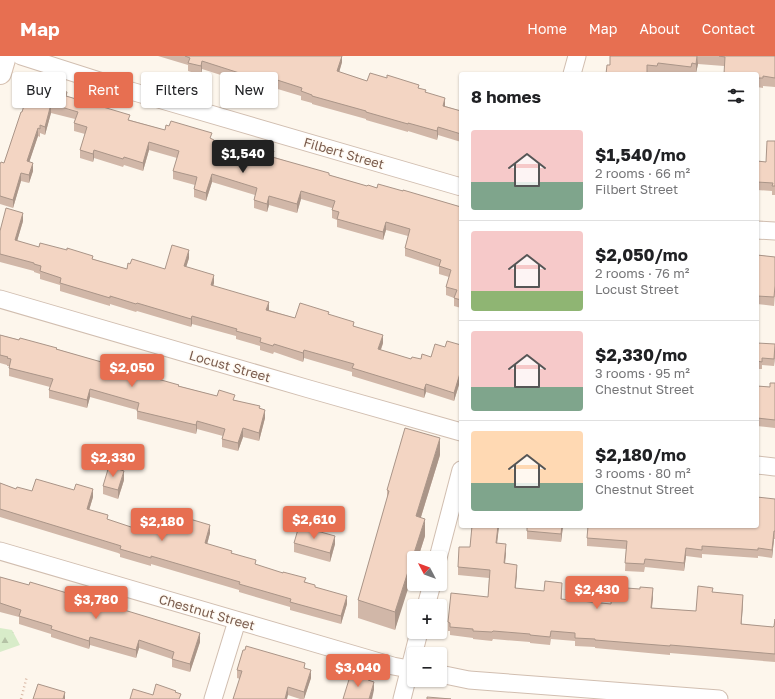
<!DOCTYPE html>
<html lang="en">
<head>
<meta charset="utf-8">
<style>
  body { margin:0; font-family:"Golos Text",sans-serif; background:#f6f6f6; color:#202124; height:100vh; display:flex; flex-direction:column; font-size:15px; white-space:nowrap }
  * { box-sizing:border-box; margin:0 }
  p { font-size:13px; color:#757577 }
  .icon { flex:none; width:22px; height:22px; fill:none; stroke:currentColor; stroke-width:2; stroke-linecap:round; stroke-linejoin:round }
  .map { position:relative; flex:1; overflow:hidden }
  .side { position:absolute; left:459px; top:16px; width:300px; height:456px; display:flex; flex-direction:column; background:#fff; border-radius:4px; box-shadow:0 1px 3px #0004 }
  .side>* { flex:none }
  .guide { position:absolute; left:12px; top:16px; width:380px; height:36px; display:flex; gap:8px }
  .needle { width:26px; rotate:311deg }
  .fabs { position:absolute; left:407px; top:495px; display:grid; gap:8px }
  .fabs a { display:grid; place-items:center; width:40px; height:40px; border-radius:4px; background:#fff; box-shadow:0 1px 3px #0004; font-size:20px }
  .price { position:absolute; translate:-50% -34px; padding:0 9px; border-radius:4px; background:#e76f51; color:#fff; font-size:13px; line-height:26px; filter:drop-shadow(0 1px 2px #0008) }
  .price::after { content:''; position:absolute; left:50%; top:24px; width:12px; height:9px; margin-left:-6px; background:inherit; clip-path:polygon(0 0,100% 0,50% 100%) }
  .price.selected { background:#222; color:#fff }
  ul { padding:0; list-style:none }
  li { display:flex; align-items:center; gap:12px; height:100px; padding:0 12px }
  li+li { border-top:1px solid #e0e0e0 }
  li span { display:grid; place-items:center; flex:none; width:112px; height:80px; border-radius:4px; color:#555 }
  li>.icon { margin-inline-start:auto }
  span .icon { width:48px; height:48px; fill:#fffc; stroke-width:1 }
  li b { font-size:17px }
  h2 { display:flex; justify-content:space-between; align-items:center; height:48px; padding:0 12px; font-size:17px }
  .pill { padding:0 14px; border-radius:4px; background:#fff; box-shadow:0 1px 3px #0004; font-size:14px; line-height:36px }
  .pill.selected { background:#e76f51; color:#fff }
  header { display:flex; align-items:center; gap:24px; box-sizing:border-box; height:56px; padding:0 20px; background:#e76f51; color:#fff }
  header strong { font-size:19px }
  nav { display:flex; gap:22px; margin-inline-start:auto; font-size:14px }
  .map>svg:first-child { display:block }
  .forest { fill:url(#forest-firs) }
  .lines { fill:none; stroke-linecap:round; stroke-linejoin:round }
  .street-casing { stroke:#d1beb0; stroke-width:19 }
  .secondary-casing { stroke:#d6c0b0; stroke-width:24 }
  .path { stroke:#d9b8a5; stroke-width:2.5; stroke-dasharray:1 3; stroke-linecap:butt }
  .street { stroke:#fff; stroke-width:17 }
  .secondary { stroke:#fff; stroke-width:22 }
  .wall { fill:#d1b7a8 }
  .shaded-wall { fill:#aa9588 }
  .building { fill:#f3d5c3; stroke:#aa9588 }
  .labels { text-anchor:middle; stroke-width:3; stroke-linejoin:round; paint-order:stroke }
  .street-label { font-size:13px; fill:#7a5c4d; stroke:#fffaf3 }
</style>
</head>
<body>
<header>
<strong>Map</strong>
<nav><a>Home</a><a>Map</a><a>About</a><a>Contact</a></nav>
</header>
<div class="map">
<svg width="775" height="643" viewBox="0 0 775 643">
  <defs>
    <pattern id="forest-firs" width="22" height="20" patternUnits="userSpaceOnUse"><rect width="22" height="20" fill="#d8ecc9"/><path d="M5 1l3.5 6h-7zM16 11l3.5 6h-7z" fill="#b4c2a5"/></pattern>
  </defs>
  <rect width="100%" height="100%" fill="#fdf6ec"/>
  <polygon class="forest" points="0,572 12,574 20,589 0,596"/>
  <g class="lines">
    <defs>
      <g id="street">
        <polyline points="21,0 131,35 461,131"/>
        <polyline points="572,18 577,0"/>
        <polyline points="757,174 775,175"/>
        <polyline points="0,243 309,333 461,376"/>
        <polyline points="757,409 775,411"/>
        <polyline points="0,495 393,610 414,614"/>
        <polyline points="438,502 461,414"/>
        <polyline points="426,550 432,528"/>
        <polyline points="440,618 469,624 719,643"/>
        <polyline points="213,643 237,565"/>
        <polyline points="402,643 419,576"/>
      </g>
      <polyline id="secondary" points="0,17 5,0"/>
    </defs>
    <use href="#street" class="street-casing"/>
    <use href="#secondary" class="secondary-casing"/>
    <polyline class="path" points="21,643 27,620"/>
    <use href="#street" class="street"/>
    <use href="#secondary" class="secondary"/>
  </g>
  <g class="wall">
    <polygon points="158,0 342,0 342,6 339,16 367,25 419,32 426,36 445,50 461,55 461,86 438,79 437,84 408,75 408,76 366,64 366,63 312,48 312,47 301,44 301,40 271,31 259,28 258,31 202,13 201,19 188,15 188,9"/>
    <polygon points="610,0 775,0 775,31 763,30 763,32 757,31 757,18 724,10 698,8 696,17 692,17 692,18 666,18 658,17 658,18 606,18 610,9"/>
    <polygon points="52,32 67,40 130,64 165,74 212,83 214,85 252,96 274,101 329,119 367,130 403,135 461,151 461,252 454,250 454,242 446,239 446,231 449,221 439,218 439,211 405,200 405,192 408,180 386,174 383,184 337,171 337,164 332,162 332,152 301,143 297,157 269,149 267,156 254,152 254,144 255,139 212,126 206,145 194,141 194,133 195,129 173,123 173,115 177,102 149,94 143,115 124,109 123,111 94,102 93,106 80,102 80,94 85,78 74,75 74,67 75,63 51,57 45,79 40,77 40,81 38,80 29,106 33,115 29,127 21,125 13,152 0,148 0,108 4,107 22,56"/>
    <polygon points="775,85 775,139 772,139 772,135 757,134 757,105 766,106"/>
    <polygon points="23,165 17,185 39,191 93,203 127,213 165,213 189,202 186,211 214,227 213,230 269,254 295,262 329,259 354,270 383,287 381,294 411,303 421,303 431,301 445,291 461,289 461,322 454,345 426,336 424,342 352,320 352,316 304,302 303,306 274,296 273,298 260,294 260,290 236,283 236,280 192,268 191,271 137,255 136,256 110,248 110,250 60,235 60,229 40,223 40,218 34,216 34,215 0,206 0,175"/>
    <polygon points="757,199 775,201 775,238 774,250 757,248"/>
    <polygon points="0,279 57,293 179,330 217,340 235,344 260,352 265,362 259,385 243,381 238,395 222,391 222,383 223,380 197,373 196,378 137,363 137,354 90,341 87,352 49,342 49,334 50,331 9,320 9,310 7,310 7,309 0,307"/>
    <polygon points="757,287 775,296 774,310 762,309 762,313 757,313"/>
    <polygon points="775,327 775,372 757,370 757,330 770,331"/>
    <polygon points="440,399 421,461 425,480 418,502 414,502 395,574 358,562 358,544 387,444 387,434"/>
    <polygon points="124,424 118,443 103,438 103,430"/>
    <polygon points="0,427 16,433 32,435 93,441 89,454 108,464 149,477 169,474 210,477 207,488 232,497 256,509 306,526 347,548 341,568 290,554 290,551 239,536 239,534 151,508 151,510 120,501 120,498 118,497 0,461"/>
    <polygon points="775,443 775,483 774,483 772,502 758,500 758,502 702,498 702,502 686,500 684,515 645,511 644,516 625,515 626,493 587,490 587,482"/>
    <polygon points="472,470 499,470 497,488 506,497 505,507 517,517 515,532 544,535 562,535 562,543 611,548 653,540 652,552 696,555 713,536 743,547 741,568 773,571 774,570 775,563 775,606 670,597 670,599 595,592 595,591 575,590 575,585 551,583 550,589 530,587 530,586 493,583 492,585 473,583 473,582 450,579 450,575 448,575 448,566 488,541 489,522 458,519 458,511 470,491"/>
    <polygon points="527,470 563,470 561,486 527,483"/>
    <polygon points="294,487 335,488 330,506 294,496"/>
    <polygon points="0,521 67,540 200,586 190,616 172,611 172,603 139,592 136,602 90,589 89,593 51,581 51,578 19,568 19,561 0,556"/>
    <polygon points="305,612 311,622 304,643 300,643 237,622 237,614"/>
  </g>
  <g class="shaded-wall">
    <polygon points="342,0 342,6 337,24 337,15"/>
    <polygon points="697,0 698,8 696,17 696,8"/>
    <polygon points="202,5 202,13 201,19 201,10"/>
    <polygon points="259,19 259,28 258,31 258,23"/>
    <polygon points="445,42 445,50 443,50"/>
    <polygon points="51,48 51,57 45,79 45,71"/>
    <polygon points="438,71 438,79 437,84 437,75"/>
    <polygon points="38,72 38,80 27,113 27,105"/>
    <polygon points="149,86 149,94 143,115 143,107"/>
    <polygon points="94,94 94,102 93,106 93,98"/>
    <polygon points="33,107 33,115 29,127 29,119"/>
    <polygon points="21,117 21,125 13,152 13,144"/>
    <polygon points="212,118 212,126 206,145 206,137"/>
    <polygon points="301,135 301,143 297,157 297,148"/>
    <polygon points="269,140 269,149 267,156 267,148"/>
    <polygon points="23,157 23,165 15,192 15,184"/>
    <polygon points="386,166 386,174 383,184 383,176"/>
    <polygon points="189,194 189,202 184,218 184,210"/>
    <polygon points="214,219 214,227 211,237 211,229"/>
    <polygon points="269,246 269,254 266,262 266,254"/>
    <polygon points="192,260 192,268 191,271 191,263"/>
    <polygon points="383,279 383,287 378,301 378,293"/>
    <polygon points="775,288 775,296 774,310 774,303"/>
    <polygon points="304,294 304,302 303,306 303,297"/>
    <polygon points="461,307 461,322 454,345 454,337"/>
    <polygon points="426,328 426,336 424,342 424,334"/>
    <polygon points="90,333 90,341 87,352 87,344"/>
    <polygon points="265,354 265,362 259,385 259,377"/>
    <polygon points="197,365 197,373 196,378 196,369"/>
    <polygon points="243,372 243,381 238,395 238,387"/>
    <polygon points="440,382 440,399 416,477 416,460"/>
    <polygon points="124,415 124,424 118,443 118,434"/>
    <polygon points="93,433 93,441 87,461 87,453"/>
    <polygon points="425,463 425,480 418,502 414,502 414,514 395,574 395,556"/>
    <polygon points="210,469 210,477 205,496 205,487"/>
    <polygon points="498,470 499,470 496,496 496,487"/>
    <polygon points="562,470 563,470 561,486 561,478"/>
    <polygon points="774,475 774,483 772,502 772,494"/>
    <polygon points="335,480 335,488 330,506 330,497"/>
    <polygon points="506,488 506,497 504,516 504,507"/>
    <polygon points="686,492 686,500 684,515 684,507"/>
    <polygon points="517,509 517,517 515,541 515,532"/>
    <polygon points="653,532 653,540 651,560 651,552"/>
    <polygon points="743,539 743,547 741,576 741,568"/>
    <polygon points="347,540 347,548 341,568 341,560"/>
    <polygon points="200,577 200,586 190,616 190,608"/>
    <polygon points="90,581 90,589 89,593 89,585"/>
    <polygon points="139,584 139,592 136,602 136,594"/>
    <polygon points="311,614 311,622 304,643 304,636"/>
    <polygon points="374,626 374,634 372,643 369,643"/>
    <polygon points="288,631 288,639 287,643 285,643"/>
    <polygon points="65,636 65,643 63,643"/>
  </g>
  <g class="building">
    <polygon points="185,0 342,0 337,15 367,25 370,17 387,22 387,19 419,29 418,32 426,34 425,36 445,42 443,50 461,55 461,78 438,71 437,75 408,67 408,68 366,56 366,55 312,40 312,39 301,35 302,32 271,22 259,19 258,23 202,5 201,10 188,7 190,2"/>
    <polygon points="610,0 697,0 696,8 692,7 691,11 658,7 657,10 647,9 647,18 606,18 607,9 610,9"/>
    <polygon points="719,0 775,0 775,22 763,20 763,22 757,22 757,18 724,18 725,1"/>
    <polygon points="32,24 52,30 52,32 67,36 66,40 130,59 128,64 165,74 166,69 169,70 171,65 212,77 210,82 214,84 214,85 252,96 255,89 274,95 272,101 329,117 329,119 367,130 368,129 377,132 378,128 403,135 403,134 461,151 461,244 454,242 457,234 446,231 451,214 439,210 441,204 405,192 410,173 386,166 383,176 337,163 339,156 332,154 335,145 301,135 297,148 269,140 267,148 254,144 257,132 212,118 206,137 194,133 197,121 173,115 179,95 149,86 143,107 124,101 123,103 94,94 93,98 80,94 87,71 74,67 78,56 51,48 45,71 40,69 40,73 38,72 27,105 33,107 29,119 21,117 13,144 0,140 0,108 1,106 4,107 21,56 22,56"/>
    <polygon points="767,85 775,85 775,130 772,130 773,127 757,126 757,105 766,106"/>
    <polygon points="6,152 23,157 15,184 39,191 40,187 67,194 67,192 93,200 92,203 127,213 128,207 130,208 132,203 165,213 172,189 189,194 184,210 214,219 211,229 269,246 266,254 295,262 300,247 329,256 328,258 354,266 353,270 383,279 378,293 411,303 412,301 421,303 422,298 431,301 435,288 445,291 447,285 461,289 461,307 460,312 461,312 461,314 454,337 426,328 424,334 352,312 354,308 304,294 303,297 274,288 273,290 260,286 261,282 236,275 237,273 192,260 191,263 137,247 136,248 110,240 110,242 60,227 61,222 40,215 41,210 34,208 34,207 0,198 0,175"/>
    <polygon points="757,199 775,201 775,230 774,241 757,240"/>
    <polygon points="0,279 19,284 20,282 57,292 56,293 147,319 147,320 179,329 178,330 217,340 219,334 235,339 233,344 260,350 259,352 265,354 259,377 243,372 238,387 222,383 225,373 197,365 196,369 137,355 139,347 90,333 87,344 49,334 53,323 9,312 11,303 7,302 8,301 0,299"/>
    <polygon points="757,287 775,288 774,303 762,302 762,306 757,305"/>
    <polygon points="770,327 775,327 775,364 757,362 757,330 770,331"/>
    <polygon points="405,372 440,382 416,460 425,463 395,556 358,544 389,435 387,434"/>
    <polygon points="109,410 124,415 118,434 103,430"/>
    <polygon points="36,423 74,434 76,428 93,433 87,453 108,459 107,463 149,477 151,468 169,474 173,458 210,469 205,487 232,495 231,497 256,504 255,508 283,517 283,516 306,522 304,526 315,529 315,531 347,540 341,560 290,546 291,543 239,528 240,526 151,500 151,502 120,493 121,490 118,489 0,453 0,427 16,433 17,431 32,435"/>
    <polygon points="757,441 775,443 775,475 774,475 772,494 758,492 758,494 702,490 702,494 686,492 684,507 645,503 644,508 625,507 627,485 587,482 588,470 757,470"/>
    <polygon points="299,470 335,480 330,497 294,487"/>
    <polygon points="472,470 498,470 496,487 506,488 504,507 517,509 515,532 544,535 545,525 562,527 561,543 611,548 612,531 640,533 640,531 653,532 651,552 696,555 698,530 713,532 712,536 743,539 741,568 773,571 774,570 775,563 775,598 670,589 670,590 595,584 595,583 575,582 575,577 551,575 550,581 530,579 530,578 493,575 492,576 473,575 473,573 450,571 450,567 448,566 451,537 488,541 490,514 458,511 459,491 470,491"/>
    <polygon points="527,470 562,470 561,478 527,475"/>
    <polygon points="0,521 29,529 30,526 67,537 66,540 110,554 111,550 200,577 190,608 172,603 174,596 139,584 136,594 90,581 89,585 51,573 52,570 19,560 21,554 0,547"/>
    <polygon points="246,590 305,607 304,612 311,614 304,636 288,631 285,643 233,643 242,615 237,614 243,594 245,594"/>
    <polygon points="351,617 368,623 368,624 374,626 369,643 343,643"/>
    <polygon points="38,628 65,636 63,643 33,643"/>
    <polygon points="156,628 176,635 175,636 181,638 179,643 130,643 133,633 153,639"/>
    <polygon points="427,641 451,643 427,643"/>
  </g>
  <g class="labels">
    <g class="street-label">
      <text transform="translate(344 97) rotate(16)" y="5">Filbert Street</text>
      <text transform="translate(230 310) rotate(16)" y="5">Locust Street</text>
      <text transform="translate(207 556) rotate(16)" y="5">Chestnut Street</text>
    </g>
  </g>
</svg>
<div class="fabs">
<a><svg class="needle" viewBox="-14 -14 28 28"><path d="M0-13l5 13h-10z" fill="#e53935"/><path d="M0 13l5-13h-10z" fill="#757577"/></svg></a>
<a>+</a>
<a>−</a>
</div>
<b class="price selected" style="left:243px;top:118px">$1,540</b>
<b class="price" style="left:132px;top:332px">$2,050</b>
<b class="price" style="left:113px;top:422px">$2,330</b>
<b class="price" style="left:314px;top:484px">$2,610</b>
<b class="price" style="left:162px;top:486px">$2,180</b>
<b class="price" style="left:597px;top:554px">$2,430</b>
<b class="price" style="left:96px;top:564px">$3,780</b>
<b class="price" style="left:358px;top:632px">$3,040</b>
<div class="guide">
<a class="pill">Buy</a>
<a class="pill selected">Rent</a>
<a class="pill">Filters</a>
<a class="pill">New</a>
</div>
<section class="side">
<h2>8 homes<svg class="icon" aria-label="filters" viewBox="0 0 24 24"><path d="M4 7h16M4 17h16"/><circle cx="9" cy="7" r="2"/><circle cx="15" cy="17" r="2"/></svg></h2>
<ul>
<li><span style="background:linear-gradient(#f6c9c9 65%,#7fa58c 0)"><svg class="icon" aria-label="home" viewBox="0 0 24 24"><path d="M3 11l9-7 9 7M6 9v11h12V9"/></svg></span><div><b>$1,540/mo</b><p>2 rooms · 66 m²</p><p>Filbert Street</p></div></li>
<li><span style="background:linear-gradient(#f6c9c9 75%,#8fb573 0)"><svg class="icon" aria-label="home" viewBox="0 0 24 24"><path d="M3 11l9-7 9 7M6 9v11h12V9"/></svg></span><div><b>$2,050/mo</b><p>2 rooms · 76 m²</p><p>Locust Street</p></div></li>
<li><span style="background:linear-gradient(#f6c9c9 70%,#7fa58c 0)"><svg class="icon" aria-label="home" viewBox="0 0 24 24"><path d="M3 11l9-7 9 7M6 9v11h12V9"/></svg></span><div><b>$2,330/mo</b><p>3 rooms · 95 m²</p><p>Chestnut Street</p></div></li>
<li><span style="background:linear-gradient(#ffd9b3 65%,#7fa58c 0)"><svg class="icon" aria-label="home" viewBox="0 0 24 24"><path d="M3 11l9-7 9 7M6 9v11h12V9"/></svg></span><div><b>$2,180/mo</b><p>3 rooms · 80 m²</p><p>Chestnut Street</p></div></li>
</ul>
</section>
</div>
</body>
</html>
